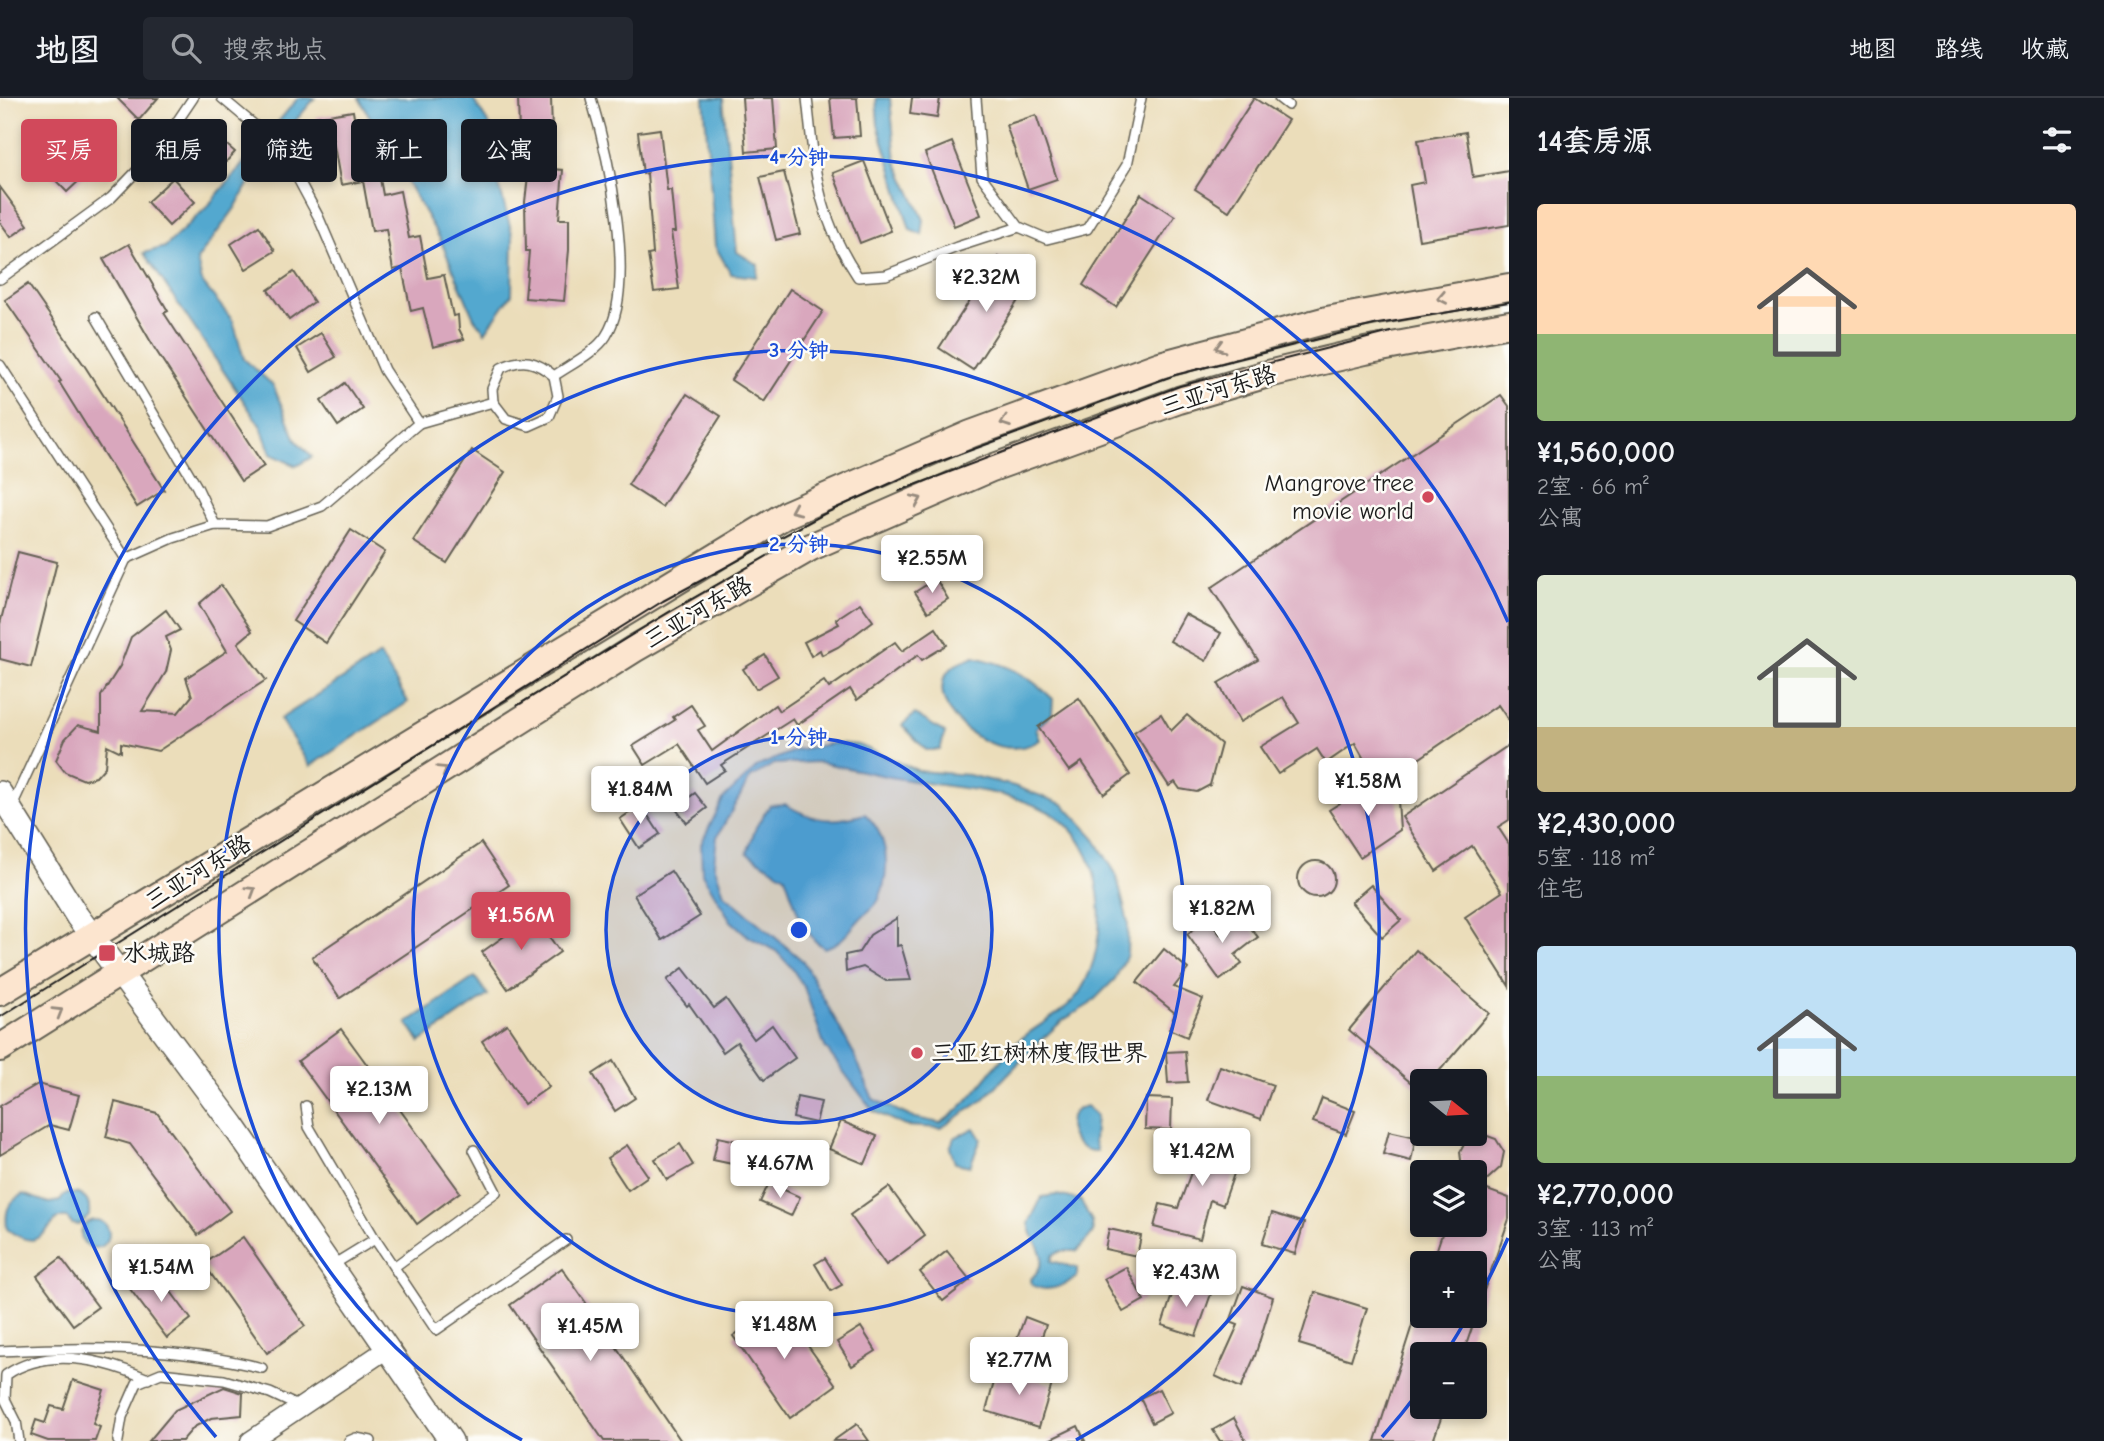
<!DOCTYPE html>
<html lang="zh">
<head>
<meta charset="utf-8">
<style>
  body { margin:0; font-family:"Comic Neue","LXGW WenKai TC",sans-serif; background:#242831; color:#f1f3f6; height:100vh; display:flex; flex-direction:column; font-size:26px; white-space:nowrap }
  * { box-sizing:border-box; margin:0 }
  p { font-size:23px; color:#9ea1a6 }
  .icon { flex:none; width:38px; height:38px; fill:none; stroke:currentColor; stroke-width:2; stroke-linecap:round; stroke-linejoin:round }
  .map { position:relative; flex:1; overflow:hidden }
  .side { display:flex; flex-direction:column; background:#171b24; width:595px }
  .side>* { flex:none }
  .banner { position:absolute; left:21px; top:21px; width:665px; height:63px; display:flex; gap:14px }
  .needle { width:46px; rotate:108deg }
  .tools { position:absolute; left:1410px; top:971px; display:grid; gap:14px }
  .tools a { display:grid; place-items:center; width:77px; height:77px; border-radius:7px; background:#171b24; box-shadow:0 4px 10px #0003; font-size:35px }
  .price { position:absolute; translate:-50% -60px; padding:0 16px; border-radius:7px; background:#fff; color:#222; font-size:23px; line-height:46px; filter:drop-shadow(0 2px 4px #0008) }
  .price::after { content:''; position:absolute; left:50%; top:42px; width:21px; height:16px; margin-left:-10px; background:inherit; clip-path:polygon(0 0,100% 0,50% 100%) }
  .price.on { background:#d1495b; color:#fff }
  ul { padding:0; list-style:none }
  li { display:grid; align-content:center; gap:14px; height:371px; padding:0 28px }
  li span { display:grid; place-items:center; height:217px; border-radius:7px; color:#555 }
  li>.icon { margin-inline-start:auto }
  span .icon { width:126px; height:126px; fill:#fffc; stroke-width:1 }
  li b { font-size:30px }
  h2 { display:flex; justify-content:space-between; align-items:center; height:84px; padding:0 28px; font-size:30px }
  .pill { padding:0 24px; border-radius:7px; background:#171b24; box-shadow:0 4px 10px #0003; font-size:24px; line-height:63px }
  .pill.on { background:#d1495b; color:#fff }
  header { display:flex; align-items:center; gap:42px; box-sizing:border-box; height:98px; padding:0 35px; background:#171b24; border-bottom:2px solid #363941 }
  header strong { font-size:33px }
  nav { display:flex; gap:38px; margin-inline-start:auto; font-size:24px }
  .search { width:490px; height:63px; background:#242831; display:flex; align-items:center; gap:18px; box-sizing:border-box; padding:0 24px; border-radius:7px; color:#9ea1a6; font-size:26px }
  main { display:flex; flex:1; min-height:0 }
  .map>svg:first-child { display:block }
  .water { fill:#53a8cf; stroke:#386276; stroke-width:2; fill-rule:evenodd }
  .building { fill:#d9a7bd }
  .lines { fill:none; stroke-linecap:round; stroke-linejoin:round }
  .service-casing { stroke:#646053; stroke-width:12 }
  .minor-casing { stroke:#646053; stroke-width:21 }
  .tertiary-casing { stroke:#646053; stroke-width:26 }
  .secondary-casing { stroke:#646053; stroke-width:30 }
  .service { stroke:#fff; stroke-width:9 }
  .minor { stroke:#fff; stroke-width:18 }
  .tertiary { stroke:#fff; stroke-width:23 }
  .secondary { stroke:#fce5cf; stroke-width:26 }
  .tram { stroke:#1c1c1c; stroke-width:2 }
  .oneway { stroke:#978b7e }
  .ring { fill:none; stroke:#1d4ed8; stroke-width:3.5 }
  .poi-dot { fill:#d1495b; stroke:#fdfcf7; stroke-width:2.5 }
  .labels { text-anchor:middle; stroke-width:5; stroke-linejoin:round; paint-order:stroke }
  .street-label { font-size:24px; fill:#1c1c1c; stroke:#fdfcf7 }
  .poi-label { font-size:24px; fill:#1c1c1c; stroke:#fdfcf7; text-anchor:start }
  .centre { fill:#1d4ed8; stroke:#fdfcf7; stroke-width:3.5 }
  .ring-label { font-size:21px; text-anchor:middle; font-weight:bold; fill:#1d4ed8; stroke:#fdfcf7; stroke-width:5; stroke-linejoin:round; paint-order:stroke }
</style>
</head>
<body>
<header>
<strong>地图</strong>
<div class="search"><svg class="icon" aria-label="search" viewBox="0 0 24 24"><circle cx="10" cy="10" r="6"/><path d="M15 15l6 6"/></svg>搜索地点</div>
<nav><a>地图</a><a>路线</a><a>收藏</a></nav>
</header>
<main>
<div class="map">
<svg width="1509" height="1343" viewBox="0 0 1509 1343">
  <rect width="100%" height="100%" fill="#fdfcf7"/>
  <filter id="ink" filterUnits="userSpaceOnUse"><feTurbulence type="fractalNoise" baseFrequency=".0143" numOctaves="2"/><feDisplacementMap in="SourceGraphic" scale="14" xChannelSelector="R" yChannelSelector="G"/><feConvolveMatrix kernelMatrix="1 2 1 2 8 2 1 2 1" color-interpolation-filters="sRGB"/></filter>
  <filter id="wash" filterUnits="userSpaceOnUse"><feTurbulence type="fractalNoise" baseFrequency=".00686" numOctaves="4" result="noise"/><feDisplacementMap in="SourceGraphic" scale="28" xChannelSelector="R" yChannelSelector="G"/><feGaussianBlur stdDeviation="1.57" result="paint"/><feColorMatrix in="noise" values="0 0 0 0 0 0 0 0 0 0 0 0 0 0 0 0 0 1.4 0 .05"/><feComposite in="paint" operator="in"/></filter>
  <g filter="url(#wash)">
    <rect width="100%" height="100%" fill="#ebddba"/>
    <g class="water">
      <polygon points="298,0 315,0 261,63 235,110 197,162 202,184 233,223 244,261 273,287 296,342 312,359 296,368 271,356 261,329 144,155 165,149 207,109"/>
      <polygon points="359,0 472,0 495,35 492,61 513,139 512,196 485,234 474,220 440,141"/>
      <polygon points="704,0 723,0 737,154 758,167 756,179 731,176 715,148"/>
      <polygon points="876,0 890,0 896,63 924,122 922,137 910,132 878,27"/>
      <polygon points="380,557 408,604 310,668 280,621"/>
      <path d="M974,559C1009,567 1027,576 1053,601L1052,616L1036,630L1040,642C989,674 913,598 954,568C959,564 968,562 974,559Z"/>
      <polygon points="915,616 945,635 940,652 926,652 902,627"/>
      <path d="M835,645L859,647L919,673L969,677L1014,688L1063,706L1093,738L1116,776L1128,824L1127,857L1115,881L1090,906L1062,923L1037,946L983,1002L941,1030L905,1028L873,1013L825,949L804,889L791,869L776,853L749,839L731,823L702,776L701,746L723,701L758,668L796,652ZM819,664C848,670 878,677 907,682C954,690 1004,691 1047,713C1107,744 1113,843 1079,895C1065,916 1032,928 1013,948C989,973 971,1007 940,1025L911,1019L873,1001L854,956L803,863L724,796L714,766L717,739L750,680L774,666Z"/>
      <path d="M785,706C814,724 833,725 865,716C889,738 891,773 879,801C876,809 866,814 860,821C848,834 842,846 824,850L814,842L800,821L785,778L747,755L756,729L770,707Z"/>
      <polygon points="475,879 488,897 420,944 407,925"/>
      <path d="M1086,1008L1096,1017L1094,1043L1097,1053C1070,1055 1056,1015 1086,1008Z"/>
      <polygon points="974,1030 981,1041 970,1068 955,1065 950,1050 954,1040"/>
      <path d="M76,1095C88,1100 90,1105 89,1118L79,1127L72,1126L67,1120H58C39,1141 34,1151 7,1131C5,1113 7,1105 23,1096L49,1105L60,1103L65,1096Z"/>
      <path d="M1057,1097L1080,1102L1092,1123L1093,1135L1077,1153H1061L1053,1157L1051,1163L1077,1170V1179C1064,1188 1047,1196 1032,1187L1031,1181C1055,1156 1032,1149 1029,1125L1042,1099Z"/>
      <circle cx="95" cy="1136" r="14"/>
    </g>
    <g id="blocks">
      <g class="building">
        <polygon points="117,0 158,0 139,22"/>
        <polygon points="518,0 551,0 552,34 519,35"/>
        <polygon points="742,0 773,0 777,51 746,54"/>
        <polygon points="830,0 857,0 860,38 834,40"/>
        <polygon points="912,0 940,0 937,20 910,16"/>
        <polygon points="1254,0 1288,22 1229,113 1195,91"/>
        <polygon points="353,13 359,51 374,48 383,97 400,93 409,140 420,138 428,180 444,177 453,218 458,217 459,231 464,241 433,249 423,210 411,213 402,170 393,172 386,131 372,133 363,83 341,87 333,42 320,44 316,19"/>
        <polygon points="1036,17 1057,81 1028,91 1006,27"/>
        <polygon points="660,31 667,92 671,92 675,134 671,134 679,191 654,194 648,157 653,156 647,75 643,76 638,34"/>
        <polygon points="68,33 99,64 67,94 36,62"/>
        <polygon points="212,34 235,54 214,77 191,57"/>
        <polygon points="1466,34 1473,79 1509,73 1509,127 1419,142 1410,87 1425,84 1418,42"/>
        <polygon points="952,44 981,117 954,128 925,55"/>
        <polygon points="864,63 891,133 860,145 833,75"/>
        <polygon points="529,69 563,72 559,121 569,121 569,152 564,203 525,200 529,153 526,153 525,104"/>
        <polygon points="784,74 800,136 776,142 760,79"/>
        <polygon points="173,80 195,104 169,128 147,104"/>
        <polygon points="0,89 28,127 11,139 0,124"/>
        <polygon points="1141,96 1175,118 1116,209 1083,187"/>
        <polygon points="259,128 275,153 246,171 231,146"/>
        <polygon points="129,146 168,213 164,215 264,368 241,383 155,251 103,161"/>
        <polygon points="998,159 1032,181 973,272 939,250"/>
        <polygon points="294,174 314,204 289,222 268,192"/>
        <polygon points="28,186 84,267 164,392 137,409 59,284 61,283 5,202"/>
        <polygon points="790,191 823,213 764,304 731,282"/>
        <polygon points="321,235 336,259 311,274 297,250"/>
        <polygon points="345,285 363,311 338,328 321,303"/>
        <polygon points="687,296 721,318 662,409 628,387"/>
        <polygon points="1501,297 1509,308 1509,623 1498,607 1379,688 1355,645 1326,665 1317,651 1278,676 1260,649 1299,625 1283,599 1240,624 1218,585 1258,562 1211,490"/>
        <polygon points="472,352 505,374 447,465 413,443"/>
        <polygon points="351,432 385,454 326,545 293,523"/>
        <polygon points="18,454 57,464 31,569 0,561 0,526"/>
        <polygon points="936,481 948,501 928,514 915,494"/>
        <polygon points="221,487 252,533 238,545 266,582 158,653 121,645 121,654 107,647 105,669 96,679 84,682 65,674 56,662 65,641 78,627 101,633 101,598 120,568 131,539 166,512 180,532 166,539 171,552 166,574 142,613 178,615 192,598 186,580 227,553 199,506"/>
        <polygon points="860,505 873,523 838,549 822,557 820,552 811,558 804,544 839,526 836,521"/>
        <polygon points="1185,516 1221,535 1206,563 1170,543"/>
        <polygon points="936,530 947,547 922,562 918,557 857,602 850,591 797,627 793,621 721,667 725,672 705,685 679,646 645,667 633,648 675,622 673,619 691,607 705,628 698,632 712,653 775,607 779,613 824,583 829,590 895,544 902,553"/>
        <polygon points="765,557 778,578 756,591 743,571"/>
        <polygon points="1079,600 1130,677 1104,696 1082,664 1069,673 1038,629"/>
        <polygon points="1161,616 1171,633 1187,617 1221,646 1210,687 1197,694 1180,691 1175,684 1169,688 1134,634"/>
        <polygon points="1509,647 1509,722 1498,729 1509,746 1509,888 1465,819 1502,794 1472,748 1436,773 1402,719"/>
        <polygon points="1372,685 1398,702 1400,732 1360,759 1329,712"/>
        <polygon points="695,695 707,710 687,725 675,710"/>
        <polygon points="641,707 660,736 639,750 620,721"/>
        <polygon points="481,745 509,787 340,900 312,859"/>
        <circle cx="1316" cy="781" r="18"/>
        <polygon points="671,773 700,818 662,842 634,797"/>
        <polygon points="1371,787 1401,822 1382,839 1351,804"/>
        <polygon points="534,817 560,854 508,891 482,854"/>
        <polygon points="1241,818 1258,839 1235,857 1242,866 1220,882 1187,836 1208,821 1220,836"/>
        <polygon points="897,820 897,848 901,847 911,882 886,883 863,869 846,874 845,857 859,854 870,837"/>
        <polygon points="1164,851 1188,871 1174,889 1203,901 1187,939 1169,931 1175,915 1137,884"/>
        <polygon points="1416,852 1489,915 1430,984 1423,984 1423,995 1349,932"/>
        <polygon points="683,870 714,910 726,901 754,941 772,927 795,960 764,982 737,944 723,954 689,906 687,908 667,882"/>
        <polygon points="507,926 549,989 524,1006 482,943"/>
        <polygon points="341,931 460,1094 417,1126 298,963"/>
        <polygon points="1185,953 1188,984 1168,985 1166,954"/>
        <polygon points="613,963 635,1000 615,1013 593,976"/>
        <polygon points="1220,968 1273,987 1261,1021 1208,1002"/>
        <polygon points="38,986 79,997 69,1032 50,1027 0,1057 0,1008"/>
        <polygon points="797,999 821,1004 816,1025 793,1020"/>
        <polygon points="1146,1000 1172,1001 1171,1032 1145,1031"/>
        <polygon points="1322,1000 1355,1013 1346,1036 1313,1024"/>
        <polygon points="115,1004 157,1015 230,1113 198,1137 130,1046 106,1039"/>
        <polygon points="841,1023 877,1038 865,1066 829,1051"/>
        <polygon points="1389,1033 1416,1039 1411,1063 1383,1056"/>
        <polygon points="1205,1036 1243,1050 1223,1107 1210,1102 1200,1141 1154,1129 1160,1106 1178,1110"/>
        <polygon points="1482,1036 1496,1041 1504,1054 1501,1069 1479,1089 1509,1100 1509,1121 1477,1213 1475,1166 1432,1166 1445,1127 1475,1127 1475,1074 1468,1074 1462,1070 1460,1054 1467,1041"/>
        <polygon points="718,1039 742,1044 737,1067 713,1062"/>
        <polygon points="680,1046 693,1067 667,1082 655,1061"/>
        <polygon points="627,1047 648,1078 628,1092 607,1060"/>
        <polygon points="769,1085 800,1099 791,1118 760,1104"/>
        <polygon points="889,1089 925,1138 886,1167 850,1117"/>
        <polygon points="1272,1115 1304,1125 1295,1156 1262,1146"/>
        <polygon points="1109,1131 1141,1138 1137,1158 1105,1151"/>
        <polygon points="243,1139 305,1228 267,1255 204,1166"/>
        <polygon points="947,1153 970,1182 943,1203 920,1174"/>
        <polygon points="61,1160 98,1209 73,1227 37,1178"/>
        <polygon points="825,1160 842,1187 831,1193 815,1166"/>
        <polygon points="1126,1169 1144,1202 1123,1214 1104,1181"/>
        <polygon points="562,1170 681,1343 604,1343 510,1207"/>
        <polygon points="155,1172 191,1221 167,1240 130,1191"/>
        <polygon points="1176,1185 1211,1196 1196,1238 1162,1227"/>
        <polygon points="1243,1188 1273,1199 1255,1258 1241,1290 1215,1278 1238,1227 1230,1224"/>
        <polygon points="1315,1194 1367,1210 1351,1262 1299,1246"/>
        <polygon points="778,1206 836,1287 790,1320 733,1238"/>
        <polygon points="1415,1218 1476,1218 1463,1256 1423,1256 1423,1309 1445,1309 1433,1343 1375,1343"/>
        <polygon points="1025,1219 1046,1227 1038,1249 1017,1241"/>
        <polygon points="861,1229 876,1253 852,1268 837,1244"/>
        <polygon points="998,1270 1052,1286 1039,1329 986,1313"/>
        <polygon points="73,1282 104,1292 93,1326 100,1329 95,1343 48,1343 31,1337 36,1322 45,1325 51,1308 63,1311"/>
        <polygon points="224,1289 243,1295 242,1317 211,1320 194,1329 182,1343 149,1343 175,1312"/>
        <polygon points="1159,1291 1171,1315 1152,1325 1140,1300"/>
        <polygon points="1234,1320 1246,1343 1220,1343 1213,1332"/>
        <polygon points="857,1326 869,1343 833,1343"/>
        <polygon points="1078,1328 1085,1343 1047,1343"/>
      </g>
    </g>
  </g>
  <g filter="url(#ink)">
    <use href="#blocks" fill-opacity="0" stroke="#646053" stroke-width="2"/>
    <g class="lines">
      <defs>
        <g id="service">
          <path d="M222,0L260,32L288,62L318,118L384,272L419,325L493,304L492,291L501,270C523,259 536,263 554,278C570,267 596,254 606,238C638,188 608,56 591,0"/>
          <path d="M807,0C815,73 816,116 858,179L886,177L957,149L1019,129"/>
          <polyline points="976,0 982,79 1019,129 1047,141 1087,131 1127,67 1141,0"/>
          <polyline points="1279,0 1288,7"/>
          <polyline points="0,181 111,100 160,49 193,0"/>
          <polyline points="96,219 197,389 215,427"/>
          <polyline points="0,267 126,461 11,710"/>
          <polyline points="493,304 506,321 529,328 549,319 558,298 554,278"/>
          <polyline points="126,461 173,440 215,427 267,428 322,408 419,325"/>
          <polyline points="306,1008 309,1029 375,1141"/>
          <polyline points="331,1168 375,1141 436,1232 566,1142"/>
          <polyline points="394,1169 496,1094 474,1052"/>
          <path d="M0,1253C89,1249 175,1248 262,1270"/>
          <path d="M19,1343L16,1323L5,1301L6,1277C48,1248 104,1262 148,1281"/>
          <polyline points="118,1343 122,1319 137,1285 161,1275 224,1282 270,1295 300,1309"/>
          <polyline points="349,1343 356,1340 371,1343"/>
        </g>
        <polyline id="minor" points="250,1343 387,1251"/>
        <polyline id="tertiary" points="0,695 77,818 233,1027 451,1343"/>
        <g id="secondary">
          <polyline points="0,894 787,416 971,336 1160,267 1327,222 1509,189"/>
          <polyline points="0,950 634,551 811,449 989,371 1179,302 1264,277 1365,253 1509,226"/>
        </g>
      </defs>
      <use href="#service" class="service-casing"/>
      <use href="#minor" class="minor-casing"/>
      <use href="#tertiary" class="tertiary-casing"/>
      <use href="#secondary" class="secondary-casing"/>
      <use href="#service" class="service"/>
      <use href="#minor" class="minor"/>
      <use href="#tertiary" class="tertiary"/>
      <use href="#secondary" class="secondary"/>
      <g class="tram">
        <polyline points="899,393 1180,288 1391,234"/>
        <polyline points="518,607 669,514 767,458"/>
        <polyline points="0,919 663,503 824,416 928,368 1175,277 1378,226 1509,204"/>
      </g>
    </g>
    <defs><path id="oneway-chevron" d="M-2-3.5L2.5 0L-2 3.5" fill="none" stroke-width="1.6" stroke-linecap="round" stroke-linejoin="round" transform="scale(1.75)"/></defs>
    <g class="oneway">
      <use href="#oneway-chevron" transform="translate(1442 200) rotate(169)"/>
      <use href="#oneway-chevron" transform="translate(1220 249) rotate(164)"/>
      <use href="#oneway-chevron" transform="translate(1005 324) rotate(160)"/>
      <use href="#oneway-chevron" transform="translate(917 402) rotate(-24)"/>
      <use href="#oneway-chevron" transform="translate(795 412) rotate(156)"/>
      <use href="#oneway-chevron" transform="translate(443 672) rotate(-32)"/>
      <use href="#oneway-chevron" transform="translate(251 793) rotate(-32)"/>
      <use href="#oneway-chevron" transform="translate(58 914) rotate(-31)"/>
    </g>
  </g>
  <circle cx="799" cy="832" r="193" fill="#1d4ed8" fill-opacity=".12"/>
  <g class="ring">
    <circle cx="799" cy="832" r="193"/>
    <circle cx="799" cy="832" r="386"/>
    <path d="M522 1342A580 580 0 1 1 1076 1342"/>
    <path d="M1508 1140A773 773 0 0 1 1478 1201M1468 1218A773 773 0 0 1 1447 1253M1420 1292A773 773 0 0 1 1382 1339M216 1339A773 773 0 1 1 1508 524"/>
  </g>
  <g class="poi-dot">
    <circle cx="1428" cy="399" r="7"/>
    <rect x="98" y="846" width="18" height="18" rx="3.5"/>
    <circle cx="917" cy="955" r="7"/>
  </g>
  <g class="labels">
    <g class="street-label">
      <text transform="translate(1218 292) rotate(-17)" y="8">三亚河东路</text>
      <text transform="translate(698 514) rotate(-30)" y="8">三亚河东路</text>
      <text transform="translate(198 774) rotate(-32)" y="8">三亚河东路</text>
    </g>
    <g class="poi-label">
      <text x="1414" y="393" text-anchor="end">Mangrove tree<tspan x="1414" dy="28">movie world</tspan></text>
      <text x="123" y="863">水城路</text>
      <text x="931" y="963">三亚红树林度假世界</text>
    </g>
  </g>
  <circle cx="799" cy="832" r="10" class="centre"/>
  <g class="ring-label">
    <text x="799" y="66">4 分钟</text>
    <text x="799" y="259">3 分钟</text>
    <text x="799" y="453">2 分钟</text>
    <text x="799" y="646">1 分钟</text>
  </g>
</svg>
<div class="tools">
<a><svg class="needle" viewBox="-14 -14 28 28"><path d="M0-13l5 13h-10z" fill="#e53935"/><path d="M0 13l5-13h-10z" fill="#9ea1a6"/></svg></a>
<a><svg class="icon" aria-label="layers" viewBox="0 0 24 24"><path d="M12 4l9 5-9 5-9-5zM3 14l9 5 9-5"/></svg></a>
<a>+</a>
<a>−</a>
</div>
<b class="price" style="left:986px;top:216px">¥2.32M</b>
<b class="price" style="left:932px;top:497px">¥2.55M</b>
<b class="price" style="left:1368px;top:720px">¥1.58M</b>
<b class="price" style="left:640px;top:728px">¥1.84M</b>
<b class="price" style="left:1222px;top:847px">¥1.82M</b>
<b class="price on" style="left:521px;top:854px">¥1.56M</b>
<b class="price" style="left:379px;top:1028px">¥2.13M</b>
<b class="price" style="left:1202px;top:1090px">¥1.42M</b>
<b class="price" style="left:780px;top:1102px">¥4.67M</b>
<b class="price" style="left:161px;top:1206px">¥1.54M</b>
<b class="price" style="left:1186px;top:1211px">¥2.43M</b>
<b class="price" style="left:784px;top:1263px">¥1.48M</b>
<b class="price" style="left:590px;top:1265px">¥1.45M</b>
<b class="price" style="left:1019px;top:1299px">¥2.77M</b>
<div class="banner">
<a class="pill on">买房</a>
<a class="pill">租房</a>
<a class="pill">筛选</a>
<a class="pill">新上</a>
<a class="pill">公寓</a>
</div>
</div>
<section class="side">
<h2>14套房源<svg class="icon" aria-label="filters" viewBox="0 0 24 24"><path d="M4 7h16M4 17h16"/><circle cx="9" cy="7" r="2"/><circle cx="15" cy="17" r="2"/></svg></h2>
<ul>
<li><span style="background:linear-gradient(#ffd9b3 60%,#8fb573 0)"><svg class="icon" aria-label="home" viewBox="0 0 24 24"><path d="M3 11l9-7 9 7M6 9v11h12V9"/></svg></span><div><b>¥1,560,000</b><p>2室 · 66 m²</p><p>公寓</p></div></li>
<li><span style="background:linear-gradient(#dfe7d0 70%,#c2b280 0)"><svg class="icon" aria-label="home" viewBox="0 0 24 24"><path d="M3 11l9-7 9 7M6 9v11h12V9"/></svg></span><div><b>¥2,430,000</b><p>5室 · 118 m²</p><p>住宅</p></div></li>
<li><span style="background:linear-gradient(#bfe0f5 60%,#8fb573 0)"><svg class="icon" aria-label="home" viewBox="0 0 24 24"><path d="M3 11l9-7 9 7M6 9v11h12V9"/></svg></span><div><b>¥2,770,000</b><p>3室 · 113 m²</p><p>公寓</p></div></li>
</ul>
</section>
</main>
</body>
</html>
